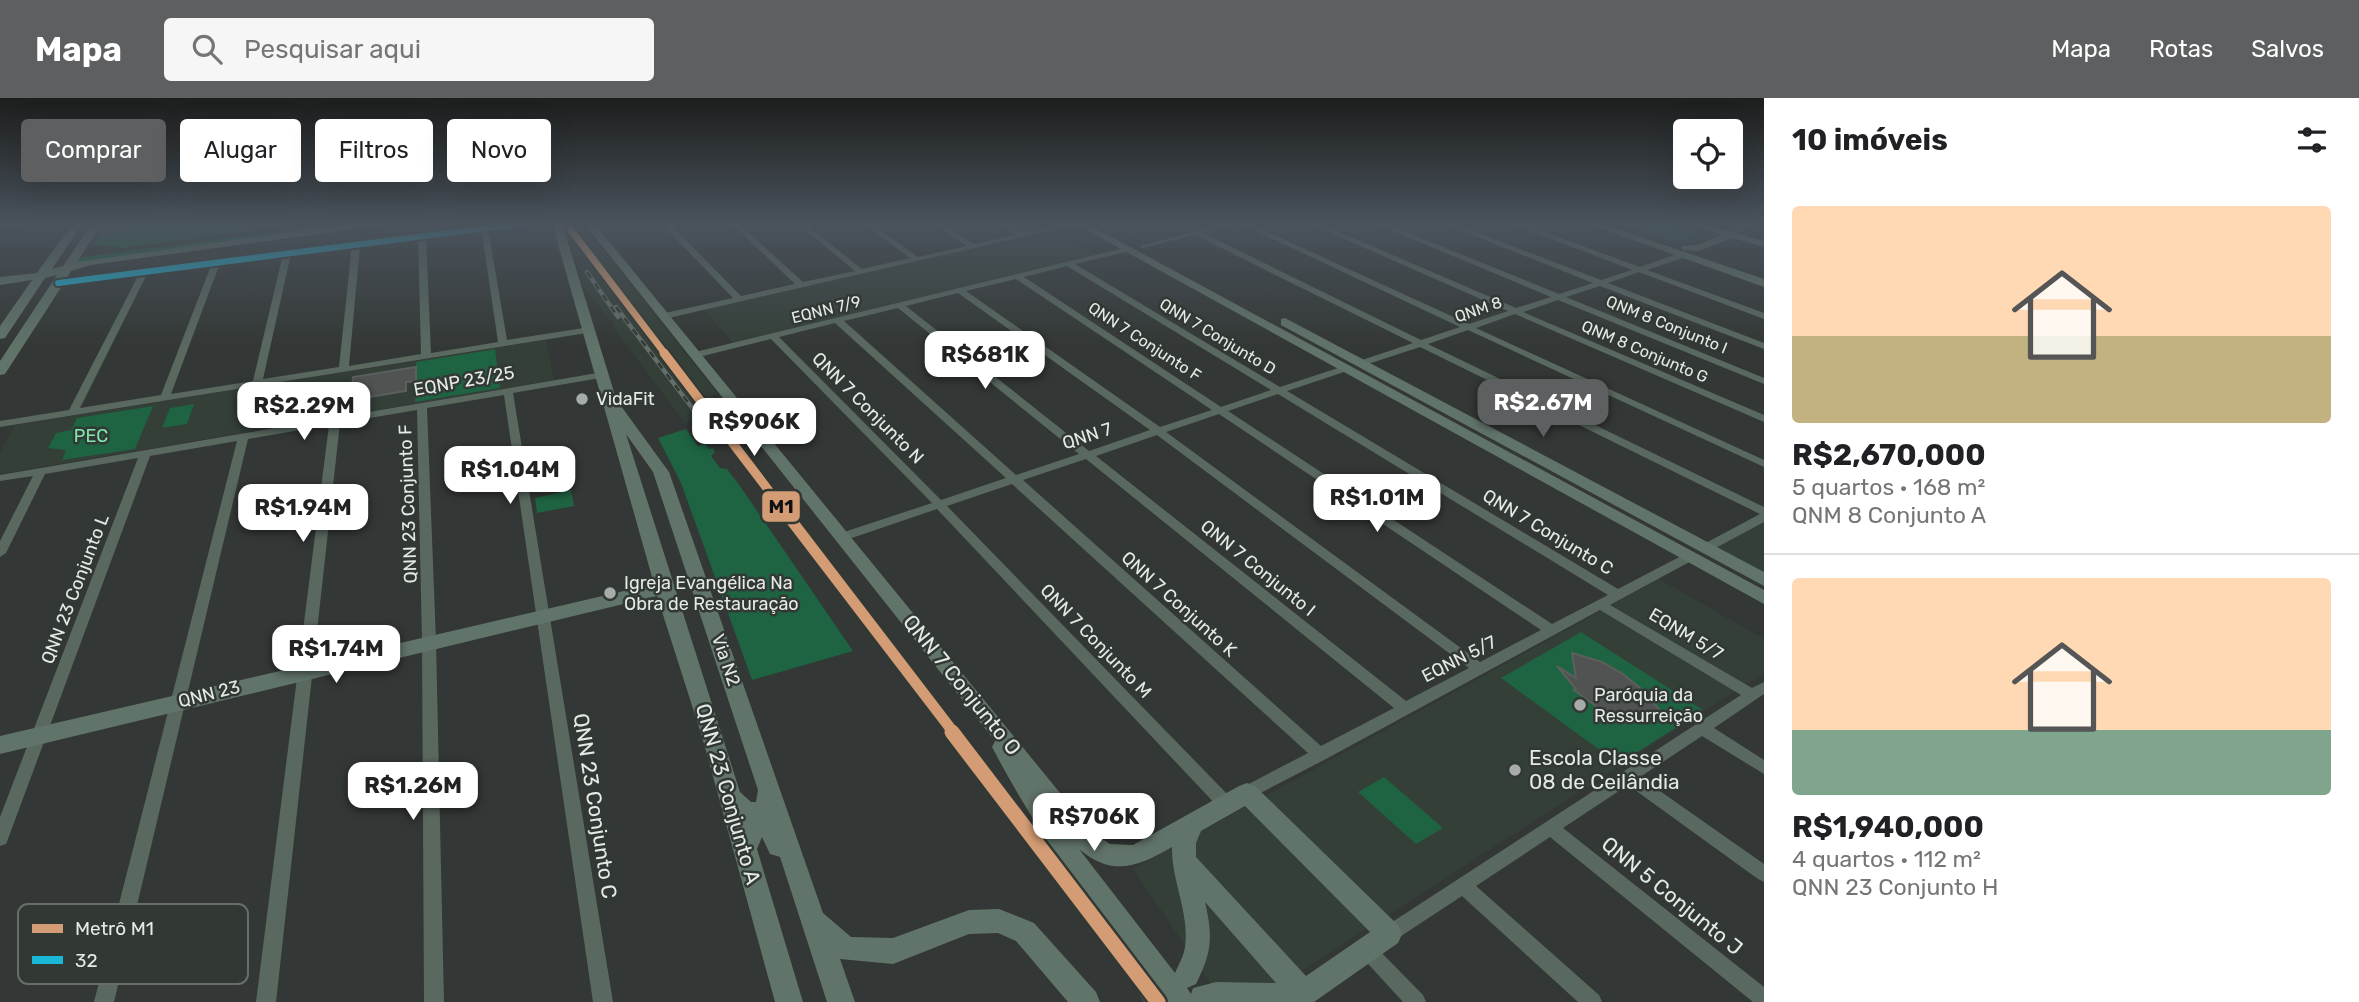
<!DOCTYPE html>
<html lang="pt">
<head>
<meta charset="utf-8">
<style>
  body { margin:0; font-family:Rubik,sans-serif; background:#f6f6f6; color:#202124; height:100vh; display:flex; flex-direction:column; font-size:26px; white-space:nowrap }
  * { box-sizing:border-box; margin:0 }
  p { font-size:23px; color:#757577 }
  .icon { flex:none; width:38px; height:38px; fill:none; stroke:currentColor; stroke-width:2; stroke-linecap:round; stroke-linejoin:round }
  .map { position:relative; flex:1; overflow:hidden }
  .sheet { display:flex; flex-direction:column; background:#fff; width:595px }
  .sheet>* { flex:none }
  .top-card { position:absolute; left:21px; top:21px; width:665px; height:63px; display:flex; gap:14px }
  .tools { position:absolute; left:1673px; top:21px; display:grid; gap:14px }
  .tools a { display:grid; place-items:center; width:70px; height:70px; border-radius:7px; background:#fff; box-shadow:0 7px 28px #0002; font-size:35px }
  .price { position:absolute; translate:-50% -60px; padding:0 16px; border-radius:14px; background:#fff; color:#222; font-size:23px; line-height:46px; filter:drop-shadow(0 2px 4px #0008) }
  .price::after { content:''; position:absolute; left:50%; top:42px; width:21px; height:16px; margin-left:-10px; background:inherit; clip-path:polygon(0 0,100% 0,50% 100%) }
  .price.active { background:#5d5f60; color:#fff }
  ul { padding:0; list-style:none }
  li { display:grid; align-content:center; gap:14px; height:371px; padding:0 28px }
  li+li { border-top:2px solid #e0e0e0 }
  li span { display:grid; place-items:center; height:217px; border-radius:7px; color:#555 }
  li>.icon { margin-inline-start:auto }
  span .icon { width:126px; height:126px; fill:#fffc; stroke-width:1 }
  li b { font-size:30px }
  h2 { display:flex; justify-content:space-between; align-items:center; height:84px; padding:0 28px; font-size:30px }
  .pill { padding:0 24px; border-radius:7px; background:#fff; box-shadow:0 7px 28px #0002; font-size:24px; line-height:63px }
  .pill.active { background:#5d5f60; color:#fff }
  header { display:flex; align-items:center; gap:42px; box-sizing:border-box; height:98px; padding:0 35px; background:#5d5f60; color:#fff }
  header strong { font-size:33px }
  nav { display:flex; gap:38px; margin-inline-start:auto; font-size:24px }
  .search { width:490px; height:63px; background:#f6f6f6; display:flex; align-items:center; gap:18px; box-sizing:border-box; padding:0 24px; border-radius:7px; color:#757577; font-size:26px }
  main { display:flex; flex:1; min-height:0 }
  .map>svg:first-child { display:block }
  .built { fill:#343f38 }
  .green { fill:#1e6342 }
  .building { fill:#505351; stroke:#5b5f5d; stroke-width:2 }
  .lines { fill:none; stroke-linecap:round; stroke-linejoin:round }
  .secondary-tunnel { stroke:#4e5250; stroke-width:24; stroke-dasharray:24 12; stroke-linecap:butt }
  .street { fill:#5a6960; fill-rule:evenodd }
  .secondary { fill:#617469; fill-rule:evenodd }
  .rail-casing { stroke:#656e6a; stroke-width:4.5 }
  .rail { stroke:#323834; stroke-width:2.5; stroke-dasharray:7; stroke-linecap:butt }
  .bus-1-casing { stroke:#323834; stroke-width:10 }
  .bus-1 { stroke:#1ab6d8; stroke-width:6 }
  .metro-1-far3-casing { stroke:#323834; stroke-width:10 }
  .metro-1-far2-casing { stroke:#323834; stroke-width:13 }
  .metro-1-far1-casing { stroke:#323834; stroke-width:17 }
  .metro-1-casing { stroke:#323834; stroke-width:20 }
  .metro-1-far3 { stroke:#d39c74; stroke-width:7 }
  .metro-1-far2 { stroke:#d39c74; stroke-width:9 }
  .metro-1-far1 { stroke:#d39c74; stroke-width:11 }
  .metro-1 { stroke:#d39c74; stroke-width:15 }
  .poi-dot { fill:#a7aba9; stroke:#323834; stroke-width:2.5 }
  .labels { text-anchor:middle; stroke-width:5; stroke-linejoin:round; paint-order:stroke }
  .far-street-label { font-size:16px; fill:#e5eae7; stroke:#323834 }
  .street-label { font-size:18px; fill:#e5eae7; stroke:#323834 }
  .poi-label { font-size:18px; fill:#e5eae7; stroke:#323834; text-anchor:start }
  .park-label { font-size:18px; fill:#80e8ad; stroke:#323834 }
  .near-street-label { font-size:21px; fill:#e5eae7; stroke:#323834 }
  .near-poi-label { font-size:21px; fill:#e5eae7; stroke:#323834; text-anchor:start }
  .key { fill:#323834; stroke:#686d6a; stroke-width:2 }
  .key-label { font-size:19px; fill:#e5eae7 }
  .line-badge { stroke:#323834; stroke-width:2.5 }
  .pale-badge-label { font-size:19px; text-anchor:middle; font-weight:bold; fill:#111 }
</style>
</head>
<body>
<header>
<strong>Mapa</strong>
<div class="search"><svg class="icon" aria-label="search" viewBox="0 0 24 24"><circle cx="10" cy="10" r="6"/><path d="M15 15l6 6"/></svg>Pesquisar aqui</div>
<nav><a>Mapa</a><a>Rotas</a><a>Salvos</a></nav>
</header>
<main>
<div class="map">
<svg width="1764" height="904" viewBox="0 0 1764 904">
  <rect width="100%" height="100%" fill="#333735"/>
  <g class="built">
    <polygon points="1106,125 1223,125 1142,144"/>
    <polygon points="582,126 718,296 711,298 723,313 685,325 613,229 615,228 584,189 567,134 570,128"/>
    <polygon points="1053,132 1096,157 733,245 703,211"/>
    <polygon points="546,242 554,282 0,376 0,354 15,327"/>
    <polygon points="1764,424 1764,476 1714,450"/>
    <polygon points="1659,481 1764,541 1764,575 1253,904 1223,904 1133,771"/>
  </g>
  <g class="green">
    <polygon points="155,125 312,125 122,150 94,147 100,133 104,131"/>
    <polygon points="337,125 368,125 75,165 78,160"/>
    <polygon points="1620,125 1668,125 1698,135 1679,143 1673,143"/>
    <polygon points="495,251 500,290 415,304 416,264"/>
    <polygon points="194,306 187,326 162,330 170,310"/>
    <polygon points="153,308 135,351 62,362 66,352 48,350 56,335 71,332 77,320"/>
    <polygon points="686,331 698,348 705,346 709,351 713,350 715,354 711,358 720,370 727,371 740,388 853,553 752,582 681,385 658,340"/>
    <polygon points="571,392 574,408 537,415 535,400"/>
    <polygon points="1581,534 1703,612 1619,666 1501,580"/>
    <polygon points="1384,679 1443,730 1416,746 1358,694"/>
  </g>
  <g class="building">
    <polygon points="416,269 416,283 406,284 406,293 351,302 353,279"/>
    <polygon points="1572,555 1602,564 1623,576 1645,594 1662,615 1648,613 1653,622 1620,624 1604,614 1574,592 1576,591 1557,568 1576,580"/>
  </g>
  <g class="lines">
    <polyline class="secondary-tunnel" points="1144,904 1178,883"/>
    <g class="street">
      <polygon points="16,125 32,125 4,131 0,129"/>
      <polygon points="661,125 669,125 741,198 795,186 731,125 738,125 803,184 855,173 797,125 804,125 862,171 910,160 863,125 870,125 918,159 967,148 932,125 940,125 974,146 1016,137 999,125 1007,125 1024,135 1070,125 1083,125 664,221 660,218 661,216 733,200"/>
      <polygon points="1227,125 1239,125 1203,135 1421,242 1460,229 1239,125 1248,125 1469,226 1508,213 1308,125 1318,125 1516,210 1551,199 1374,125 1384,125 1559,196 1593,185 1442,125 1452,125 1601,182 1632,172 1510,125 1520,125 1640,169 1680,155 1686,155 1686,159 1647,172 1764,215 1764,221 1639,174 1608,185 1764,245 1764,251 1600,188 1566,199 1764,280 1764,286 1558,202 1523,214 1764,317 1764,324 1515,216 1476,230 1764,362 1764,369 1468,232 1428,246 1764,409 1764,424 1710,453 1702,453 1700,450 1702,447 1760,416 1420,249 1365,267 1359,267 1359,263 1413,245 1195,137 1143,150 1139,148"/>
      <polygon points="1747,125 1756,125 1743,134 1737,134 1737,130"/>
      <polygon points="481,128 488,130 507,242 590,229 594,232 593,234 0,329 0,323 69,312 140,174 144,172 148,174 80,310 161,297 212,165 216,163 220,165 171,296 253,283 283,156 287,154 291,156 263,281 339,269 352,147 356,145 360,147 349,268 421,256 418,138 422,136 426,138 431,255 498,244"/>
      <path d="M1128,149L1132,151L1131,153L1075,166L1280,289L1341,269H1347V273L1287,293L1618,491L1685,456H1693L1695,459L1693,462L1610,507L1752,590L1764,584V596L1714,630L1764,662V676L1702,638L1640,679L1764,766V784L1758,781L1628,687L1563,730L1764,889V904H1753L1550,739L1476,788L1599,897L1602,904H1578L1462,798L1395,842L1389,845L1383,842L1380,836L1383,830L1741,597L1600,512L1326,661L1247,702L1241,700L1239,695L1241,690L1308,655L1012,386L947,408L1232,701L1234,706L1232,711L1226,713L1220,711L937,411L846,442H838L836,439L838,436L932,405L771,241L695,260L690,257L695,254ZM1067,168L1271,292L1221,309L1024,179ZM1016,181L1212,312L1160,329L966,193ZM958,195L1150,332L1089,353L906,208ZM898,210L1079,356L1016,377L844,223ZM835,225L1006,380L941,402L779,239ZM1278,296L1608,497L1552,526L1228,313ZM1219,316L1541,532L1480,564L1166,334ZM1157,337L1469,570L1406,603L1096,358ZM1086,361L1394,610L1321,648L1023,382Z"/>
      <polygon points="603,274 608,277 606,279 513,295 613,904 593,904 504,297 427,310 436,544 444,904 424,904 422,544 417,312 340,325 276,904 256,904 329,327 248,341 114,904 94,904 237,343 150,358 8,741 6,746 0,748 0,719 138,360 45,376 6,455 0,459 0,443 33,378 0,383 0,377"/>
      <polygon points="1366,842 1372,845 1423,897 1426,904 1403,904 1360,857 1357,851 1360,845"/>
    </g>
    <g class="secondary">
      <polygon points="73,125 83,125 52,171 63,168 92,125 143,125 138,128 97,133 77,164 356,125 382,125 377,128 91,167 71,173 67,180 503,125 531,125 526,128 62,188 5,276 0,277 0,263 57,177 45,180 5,240 0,241 0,228 32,182 0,187 0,179 37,175"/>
      <path d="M552,125H562L618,307L621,308L669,374L823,815L851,839L893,840L969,812L999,811L1034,825L1096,894L1100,904H1068L1016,843L998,835L969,836L893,866L840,861L855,904H827L780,759L770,756L762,739L757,751L803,904H775L703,642L657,498L0,656V638L654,486ZM626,336L653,374L758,692L756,704H751L740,694Z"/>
      <path d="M584,125H594L1092,734L1110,746L1133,747L1239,688L1247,685L1255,688L1398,827L1402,836L1398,845L1314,904H1164C1101,822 1040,741 992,649L995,643ZM1245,708L1370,834L1306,878L1196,759V745L1201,733ZM1172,749C1171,784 1192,819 1184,854C1182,861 1178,868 1175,875L1079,751C1113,780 1139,768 1172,749ZM1205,804L1276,885L1216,884L1193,890L1191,896L1187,890L1196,886C1212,854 1213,839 1205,804Z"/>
      <polygon points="1074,125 1086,125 1764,492 1764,506"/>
      <polygon points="1586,125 1600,125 1764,181 1764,189"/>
      <polygon points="1683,125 1699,125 1764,143 1764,149 1732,140 1699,153 1682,152 1682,148 1698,147 1721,137"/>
      <polygon points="1285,220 1764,474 1764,488 1281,227 1281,221"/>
    </g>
    <defs>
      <g id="rail">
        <polyline points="571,132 712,316"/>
        <polyline points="587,174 618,219"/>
        <polyline points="616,209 699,319"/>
      </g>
    </defs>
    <use href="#rail" class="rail-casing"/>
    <use href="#rail" class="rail"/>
    <defs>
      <polyline id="bus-1" points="58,185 526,125"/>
    </defs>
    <use href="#bus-1" class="bus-1-casing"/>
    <use href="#bus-1" class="bus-1"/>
    <defs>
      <polyline id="metro-1-far3" points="571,132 666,257"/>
      <polyline id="metro-1-far2" points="664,255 792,423"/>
      <polyline id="metro-1-far1" points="791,422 954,635"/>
      <polyline id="metro-1" points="952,634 1158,904"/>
    </defs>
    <use href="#metro-1-far3" class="metro-1-far3-casing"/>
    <use href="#metro-1-far2" class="metro-1-far2-casing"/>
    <use href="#metro-1-far1" class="metro-1-far1-casing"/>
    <use href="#metro-1" class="metro-1-casing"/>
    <use href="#metro-1-far3" class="metro-1-far3"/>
    <use href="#metro-1-far2" class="metro-1-far2"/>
    <use href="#metro-1-far1" class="metro-1-far1"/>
    <use href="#metro-1" class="metro-1"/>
  </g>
  <linearGradient id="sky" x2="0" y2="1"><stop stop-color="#1c1e1d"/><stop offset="0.5" stop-color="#4a535c"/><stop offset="1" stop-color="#4a535c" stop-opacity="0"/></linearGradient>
  <rect width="1764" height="251" fill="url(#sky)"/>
  <g class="poi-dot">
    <circle cx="582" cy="301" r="7"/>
    <circle cx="610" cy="495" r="7"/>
    <circle cx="1580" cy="607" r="7"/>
    <circle cx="1515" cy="672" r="7"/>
  </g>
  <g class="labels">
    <g class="far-street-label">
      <text transform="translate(826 211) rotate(-14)" y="6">EQNN 7/9</text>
      <text transform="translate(1478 211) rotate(-19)" y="6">QNM 8</text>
      <text transform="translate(1667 226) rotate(22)" y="6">QNM 8 Conjunto I</text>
      <text transform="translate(1218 238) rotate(31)" y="6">QNN 7 Conjunto D</text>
      <text transform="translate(1145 243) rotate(33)" y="6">QNN 7 Conjunto F</text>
      <text transform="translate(1645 253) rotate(23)" y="6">QNM 8 Conjunto G</text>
    </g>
    <g class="street-label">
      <text transform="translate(464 283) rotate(-10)" y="6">EQNP 23/25</text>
      <text transform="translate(868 310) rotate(45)" y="6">QNN 7 Conjunto N</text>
      <text transform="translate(1087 338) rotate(-18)" y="6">QNN 7</text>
      <text transform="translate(408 406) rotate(-92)" y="6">QNN 23 Conjunto F</text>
      <text transform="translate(1548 434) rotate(31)" y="6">QNN 7 Conjunto C</text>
      <text transform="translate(1258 470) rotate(39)" y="6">QNN 7 Conjunto I</text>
      <text transform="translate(75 491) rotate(-69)" y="6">QNN 23 Conjunto L</text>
      <text transform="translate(1179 506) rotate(42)" y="6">QNN 7 Conjunto K</text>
      <text transform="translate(1686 536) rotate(31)" y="6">EQNM 5/7</text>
      <text transform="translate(1096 543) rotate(46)" y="6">QNN 7 Conjunto M</text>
      <text transform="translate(1459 561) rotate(-27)" y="6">EQNN 5/7</text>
      <text transform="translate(726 562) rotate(71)" y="6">Via N2</text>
      <text transform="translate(209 596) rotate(-14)" y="6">QNN 23</text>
    </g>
    <g class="poi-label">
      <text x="596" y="307">VidaFit</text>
      <text x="624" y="491">Igreja Evangélica Na<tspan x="624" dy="21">Obra de Restauração</tspan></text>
      <text x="1594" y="603">Paróquia da<tspan x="1594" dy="21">Ressurreição</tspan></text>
    </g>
    <g class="park-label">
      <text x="91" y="344">PEC</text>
    </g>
    <g class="near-street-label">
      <text transform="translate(962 587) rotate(51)" y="7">QNN 7 Conjunto O</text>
      <text transform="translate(728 696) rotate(74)" y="7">QNN 23 Conjunto A</text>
      <text transform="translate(595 708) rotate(81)" y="7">QNN 23 Conjunto C</text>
      <text transform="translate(1672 798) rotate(39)" y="7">QNN 5 Conjunto J</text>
    </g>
    <g class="near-poi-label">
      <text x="1529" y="667">Escola Classe<tspan x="1529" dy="24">08 de Ceilândia</tspan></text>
    </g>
  </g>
  <rect x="18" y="806" width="230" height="80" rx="10" class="key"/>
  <rect x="32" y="826" width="31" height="9" fill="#d39c74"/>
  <rect x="32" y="858" width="31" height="8" fill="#1ab6d8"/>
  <g class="key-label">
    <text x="75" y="837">Metrô M1</text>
    <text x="75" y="869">32</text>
  </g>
  <rect class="line-badge" x="761" y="392" width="40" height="33" rx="7" fill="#d39c74"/>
  <g class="pale-badge-label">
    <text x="781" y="415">M1</text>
  </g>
</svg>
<div class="tools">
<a><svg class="icon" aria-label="locate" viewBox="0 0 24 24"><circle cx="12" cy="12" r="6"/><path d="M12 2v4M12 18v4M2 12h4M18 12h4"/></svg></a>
</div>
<b class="price" style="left:985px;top:293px">R$681K</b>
<b class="price active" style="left:1543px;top:341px">R$2.67M</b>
<b class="price" style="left:304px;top:344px">R$2.29M</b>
<b class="price" style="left:754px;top:360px">R$906K</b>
<b class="price" style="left:510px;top:408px">R$1.04M</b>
<b class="price" style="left:1377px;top:436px">R$1.01M</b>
<b class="price" style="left:303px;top:446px">R$1.94M</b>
<b class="price" style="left:336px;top:587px">R$1.74M</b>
<b class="price" style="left:413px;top:724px">R$1.26M</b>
<b class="price" style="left:1094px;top:755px">R$706K</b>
<div class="top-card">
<a class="pill active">Comprar</a>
<a class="pill">Alugar</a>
<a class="pill">Filtros</a>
<a class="pill">Novo</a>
</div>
</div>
<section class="sheet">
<h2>10 imóveis<svg class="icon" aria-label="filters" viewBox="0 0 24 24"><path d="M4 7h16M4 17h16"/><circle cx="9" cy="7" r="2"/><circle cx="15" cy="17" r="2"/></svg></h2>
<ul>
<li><span style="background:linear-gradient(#ffd9b3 60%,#c2b280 0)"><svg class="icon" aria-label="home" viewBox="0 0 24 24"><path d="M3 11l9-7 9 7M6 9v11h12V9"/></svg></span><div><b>R$2,670,000</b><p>5 quartos · 168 m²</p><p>QNM 8 Conjunto A</p></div></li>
<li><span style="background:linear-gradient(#ffd9b3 70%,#7fa58c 0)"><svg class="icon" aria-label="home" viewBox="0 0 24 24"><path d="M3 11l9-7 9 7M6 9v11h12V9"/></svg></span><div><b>R$1,940,000</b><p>4 quartos · 112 m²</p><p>QNN 23 Conjunto H</p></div></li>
</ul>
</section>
</main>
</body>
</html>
